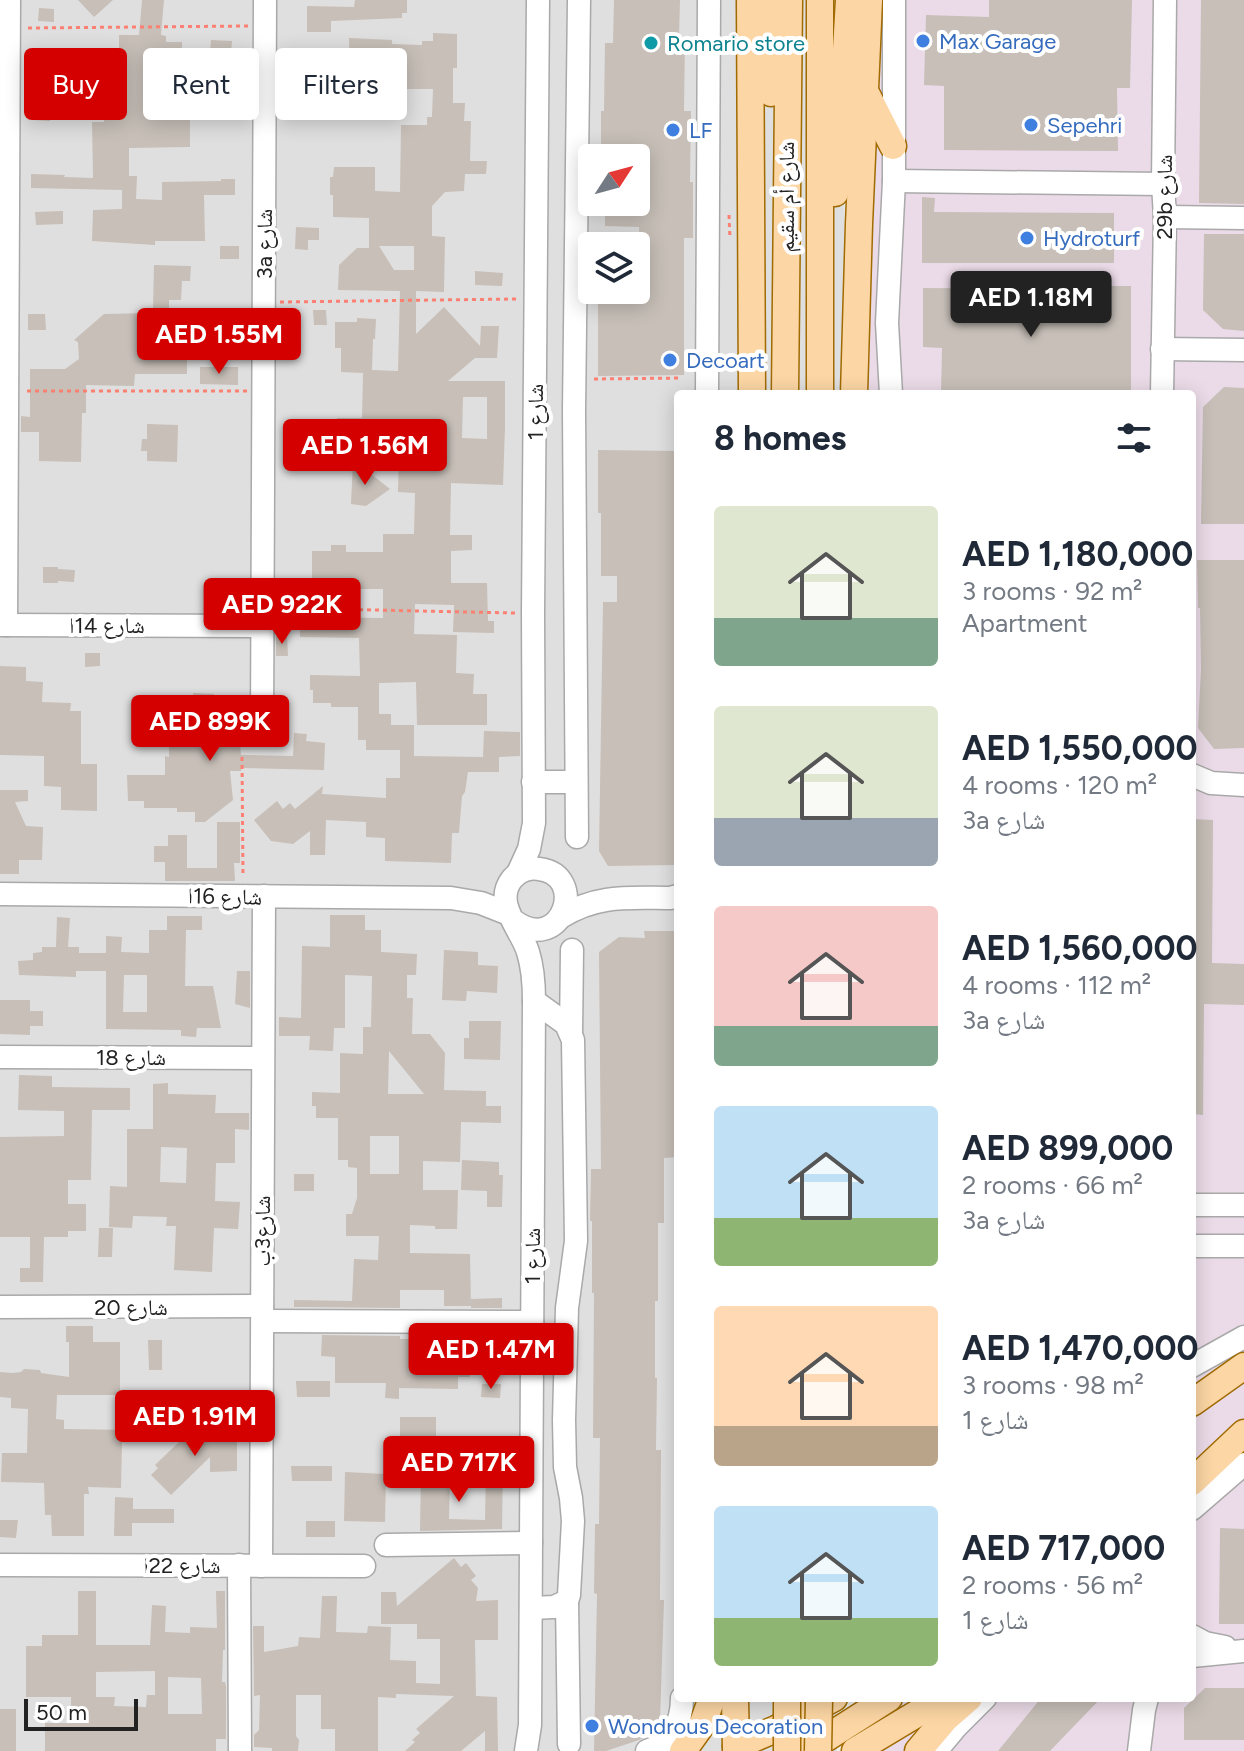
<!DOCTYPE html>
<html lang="en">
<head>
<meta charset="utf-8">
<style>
  body { margin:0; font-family:Figtree,"Noto Naskh Arabic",sans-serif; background:#f6f6f7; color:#1f2937; height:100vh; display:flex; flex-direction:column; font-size:30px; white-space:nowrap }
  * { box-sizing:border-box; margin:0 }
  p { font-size:26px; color:#747a83 }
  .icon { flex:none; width:44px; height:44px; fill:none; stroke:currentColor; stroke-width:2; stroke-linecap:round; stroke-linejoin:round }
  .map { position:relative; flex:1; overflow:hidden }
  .details { position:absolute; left:674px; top:390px; width:522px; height:1312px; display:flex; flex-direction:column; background:#fff; border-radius:8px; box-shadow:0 4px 20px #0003 }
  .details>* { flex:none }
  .hud { position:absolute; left:24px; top:48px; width:530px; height:72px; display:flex; gap:16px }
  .needle { width:52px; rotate:54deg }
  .buttons { position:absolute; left:578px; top:144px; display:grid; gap:16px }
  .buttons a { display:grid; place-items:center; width:72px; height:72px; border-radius:8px; background:#fff; box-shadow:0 4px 20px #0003; font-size:40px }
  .scale { position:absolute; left:24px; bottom:20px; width:114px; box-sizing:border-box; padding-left:8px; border:4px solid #222; border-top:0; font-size:22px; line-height:28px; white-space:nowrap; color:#222; -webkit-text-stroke:6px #fff; paint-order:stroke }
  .price { position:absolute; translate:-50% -68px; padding:0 18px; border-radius:8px; background:#d40000; color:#fff; font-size:26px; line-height:52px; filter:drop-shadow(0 2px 4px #0008) }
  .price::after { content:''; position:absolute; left:50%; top:48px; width:24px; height:18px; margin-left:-12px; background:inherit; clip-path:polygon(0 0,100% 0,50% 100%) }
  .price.current { background:#222; color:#fff }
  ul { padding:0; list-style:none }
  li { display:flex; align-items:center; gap:24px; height:200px; padding:0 40px }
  li span { display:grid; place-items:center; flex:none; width:224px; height:160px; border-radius:8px; color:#555 }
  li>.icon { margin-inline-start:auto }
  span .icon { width:96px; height:96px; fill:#fffc; stroke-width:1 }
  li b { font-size:34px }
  h2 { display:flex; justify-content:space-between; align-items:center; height:96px; padding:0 40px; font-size:34px }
  .chip { padding:0 28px; border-radius:8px; background:#fff; box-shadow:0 4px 20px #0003; font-size:28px; line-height:72px }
  .chip.current { background:#d40000; color:#fff }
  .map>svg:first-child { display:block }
  .residential { fill:#e0dfdf; fill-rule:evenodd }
  .industrial { fill:#ebdbe8 }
  .building { fill:#c7bfb8; fill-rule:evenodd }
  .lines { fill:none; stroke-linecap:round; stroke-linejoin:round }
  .minor-casing { stroke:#a9a9a9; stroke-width:25 }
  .major-casing { stroke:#a06b00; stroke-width:29 }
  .path { stroke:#fa8072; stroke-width:3; stroke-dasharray:4 4; stroke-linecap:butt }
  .minor { stroke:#fff; stroke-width:22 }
  .major { stroke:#fcd6a4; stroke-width:26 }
  .major-bridge-casing { stroke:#a06b00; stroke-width:29; stroke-linecap:butt }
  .major-bridge { stroke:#fcd6a4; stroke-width:26 }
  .shop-dot { fill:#3f7fe0; stroke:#fff; stroke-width:3 }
  .culture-dot { fill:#0f9aa8; stroke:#fff; stroke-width:3 }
  .labels { text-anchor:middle; stroke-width:8; stroke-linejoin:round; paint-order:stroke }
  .shop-label { font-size:22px; fill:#366cbe; stroke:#fff; text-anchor:start }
  .culture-label { font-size:22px; fill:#0d838f; stroke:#fff; text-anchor:start }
  .street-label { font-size:22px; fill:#222; stroke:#fff }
</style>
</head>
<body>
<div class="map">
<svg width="1244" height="1751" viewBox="0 0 1244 1751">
  <rect width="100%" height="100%" fill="#f2efe9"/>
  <path class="residential" d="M0,0H846L843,394H678V1698H837V1751H0ZM592,158H636V202H592ZM592,246H636V290H592Z"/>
  <polygon class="industrial" points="855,0 1244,0 1244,1751 876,1751 876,1698 1192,1698 1192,394 862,394"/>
  <g class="building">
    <polygon points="78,0 113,0 94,17"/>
    <polygon points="142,0 164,0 161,35 166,36 166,42 182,42 182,62 188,62 188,90 151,90 151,114 190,114 190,147 129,148 129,176 137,176 136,199 162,200 162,182 221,181 221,179 235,179 235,195 204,195 205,241 155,241 155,245 92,241 93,210 122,209 122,190 31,188 31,174 65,175 64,177 93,178 92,122 104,122 104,89 63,89 73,65 89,51 119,49 119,35 139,35"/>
    <polygon points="355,0 407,0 407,13 402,13 402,18 331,21 331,32 307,32 307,6 354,7"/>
    <polygon points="614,0 680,0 679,38 685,38 684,111 691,111 690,182 693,182 693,238 684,238 684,375 598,376 598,290 636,290 636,250 640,250 639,227 605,226 605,202 636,202 636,158 601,158 601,111 604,111 605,43 613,43"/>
    <polygon points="989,0 1132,0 1130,88 1117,88 1118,151 944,150 944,86 924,85 926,15 989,17"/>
    <polygon points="1201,0 1244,0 1244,204 1199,203"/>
    <polygon points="39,8 54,9 54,22 38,21"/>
    <path d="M433,33L457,34V68H453V103H465L464,121H471L470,161H487L486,174H465L464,191L445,192L432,206V236L445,237L444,292L416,291V334L444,307L480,346L481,326H499L497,358H475L448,381H505V427L503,485L451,483L450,535H472V550L451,551V583H487L488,621H494V633L453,632L454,605L415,604L414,634L457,635L456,673L474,674L473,694H487V725H417L416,682L379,683V714H391V725H414V756L483,757L484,731L520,732V756L499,757V772H468L465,792L462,796L459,833H452L451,863L385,861V838L366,837V822L326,820L325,855H310V831L293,844L271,841L254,820L277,801L283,809L290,803L295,809L323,786L322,794L386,798V778H400V750H366V740H358V707H331V703H313V690H310V675L360,676L359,638L300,637V617L383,618V589H312V551H331V545H346V552H383V534H414L415,493L398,492L399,452L342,451L350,458L308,457V443H331L337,447V418H362L363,373L341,372V348H335V322H357V318L376,319L375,339H373L372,370L398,371L400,291L338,290L339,265L357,248H369V218L333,217V195H330V177H333L334,167H375V191L400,192L401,125H427V117H432L433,89H392V79L350,80L349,38L392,40V44L422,45V41H433ZM379,246H414V270H394ZM463,397H487V439L462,438Z"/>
    <polygon points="211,40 232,41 231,54 210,53"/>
    <polygon points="192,91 231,91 231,98 236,106 240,106 240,120 192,119"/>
    <polygon points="32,103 50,104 50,121 32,120"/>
    <polygon points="922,197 935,198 934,212 1114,213 1114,263 922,263"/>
    <polygon points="63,211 63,224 36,225 35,212"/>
    <polygon points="296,227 319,228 319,240 308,240 308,250 295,249"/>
    <polygon points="1204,234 1244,234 1244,331 1223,329 1203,310"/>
    <rect x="220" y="246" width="19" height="13"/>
    <polygon points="154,265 191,266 190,281 182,281 181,300 169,300 169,333 187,333 187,374 135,374 134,386 86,385 86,413 82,413 81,462 39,461 39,432 21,432 21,416 30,417 30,369 65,369 79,359 78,342 74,340 104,314 149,313 150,308 153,309"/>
    <polygon points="475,271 503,273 502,286 475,285"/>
    <polygon points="1034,286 1131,286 1131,394 941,394 942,348 923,347 923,288 1034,289"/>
    <polygon points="313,310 326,310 327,325 314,325"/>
    <polygon points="28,314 45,314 46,330 28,330"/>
    <rect x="210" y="316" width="29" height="14"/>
    <polygon points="200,367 238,367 238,385 200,384"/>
    <polygon points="1224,387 1244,388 1244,524 1201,524 1203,407"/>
    <polygon points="147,424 178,425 177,462 147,461 147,451 141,451 142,439 147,439"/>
    <polygon points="598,450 678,451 678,865 608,866 599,851 603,602 617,602 617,576 601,576 601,513 598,513"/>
    <polygon points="353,460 390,489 366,506 351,504"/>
    <polygon points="1197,560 1244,560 1244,748 1214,749 1198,728 1201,669 1200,608 1198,608"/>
    <polygon points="43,567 58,567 58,569 75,570 74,582 58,581 58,583 43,583"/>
    <polygon points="287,635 288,656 276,656 276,636"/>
    <polygon points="85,653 100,653 100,666 85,667"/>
    <polygon points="0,666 26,667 26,681 43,682 42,702 71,703 70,711 81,711 81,764 97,764 97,811 61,810 61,787 44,786 44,756 0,755"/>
    <polygon points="193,693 214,694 214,698 225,698 224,742 240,742 241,755 293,756 294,733 307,734 306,741 325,743 324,770 241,768 241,771 230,771 233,800 205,822 195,822 195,812 177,812 177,808 144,808 144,801 128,801 127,775 165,775 165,756 169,757 169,747 178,747 179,697 193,698"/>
    <polygon points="0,790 28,790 28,801 15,802 26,826 43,827 42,860 19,860 19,874 0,874"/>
    <polygon points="1192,819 1213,820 1212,963 1244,964 1244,1005 1204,1004 1203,1115 1192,1114"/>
    <polygon points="217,822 240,822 240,863 234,863 235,881 165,881 165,862 154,862 154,846 168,846 168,835 187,835 187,868 217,868"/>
    <path d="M330,915H365V930H381V952L417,954L416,975H407V998H413L412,1034H430L445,1053L444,1090L486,1091V1106H501V1123L461,1122L460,1162L423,1161V1190H458L457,1229H435V1226L410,1225V1253L470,1254L471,1306H444V1290H400V1308L294,1307V1300L352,1301L354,1259L378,1260L379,1236H346V1214H352L357,1198V1168L348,1167V1160H338V1118H316V1106H312V1092L340,1093V1053L363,1054V1027H371L372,976L345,975V1028H334L333,1051L309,1050L310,1036H279V1017L301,1018L302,946L330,947ZM389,1051L424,1094H388ZM370,1136H399V1174H370Z"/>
    <path d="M167,916H202V930H186L185,986H213L221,1028H197L196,1037L181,1036V1030L106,1029V971H76V977L19,975L18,961L33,960V953L42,952V947H56L57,917L70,918L68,947H79V953H106V936L122,937L121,952L149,953V930H167ZM124,975H147V1012H123Z"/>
    <polygon points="644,931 678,931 678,1157 664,1158 664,1223 658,1223 658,1301 655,1301 655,1378 657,1378 656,1450 661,1450 660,1600 664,1600 660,1721 654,1732 639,1740 606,1751 594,1751 597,1594 594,1593 595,1524 599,1524 600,1438 593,1438 594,1293 592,1293 592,1221 590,1221 591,1169 601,1169 599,952 619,937 645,938"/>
    <polygon points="444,950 478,952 478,965 498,966 497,993 467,991 466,1001 442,1000"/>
    <polygon points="237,971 250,971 250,1008 235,1004"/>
    <polygon points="0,1000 30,1000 30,1011 43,1011 43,1026 30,1026 30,1035 0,1034"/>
    <polygon points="469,1021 501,1021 500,1060 464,1059 464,1038 469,1038"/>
    <polygon points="19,1075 52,1076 52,1087 130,1088 130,1110 92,1110 91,1180 68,1180 68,1204 86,1204 86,1231 68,1231 68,1237 44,1237 43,1282 20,1282 20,1268 30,1268 30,1237 0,1237 0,1137 64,1136 64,1111 18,1110"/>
    <path d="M168,1083V1094L216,1095L215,1113H249V1130L235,1129V1163H216L215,1201L240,1202L238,1229L214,1228L212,1272L174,1270L176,1226H166L167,1217L133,1216L132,1228L109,1227L110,1186L127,1187V1129H153V1084ZM161,1147L187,1148L186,1183L160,1182Z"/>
    <polygon points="462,1160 499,1162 499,1175 503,1175 502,1207 487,1207 487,1191 461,1190"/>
    <rect x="294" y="1174" width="20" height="17"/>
    <polygon points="99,1228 113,1228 112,1257 98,1257"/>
    <polygon points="502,1298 502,1308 471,1308 471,1299"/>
    <polygon points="66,1326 93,1326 93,1342 120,1342 120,1395 57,1395 56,1419 64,1420 64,1429 135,1430 135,1442 122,1442 121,1488 88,1487 89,1494 84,1494 84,1536 52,1536 51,1515 45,1515 44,1483 1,1482 2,1453 27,1453 28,1409 11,1408 11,1398 0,1397 0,1372 12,1373 21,1372 24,1369 40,1370 41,1373 69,1377 69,1342 66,1342"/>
    <polygon points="322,1335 400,1336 400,1339 470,1339 470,1377 458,1377 458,1389 399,1388 399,1399 385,1398 386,1383 335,1383 335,1357 321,1356"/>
    <polygon points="148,1340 162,1340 162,1370 149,1370"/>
    <polygon points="296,1381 330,1381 330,1397 297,1397"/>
    <polygon points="482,1384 501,1384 500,1398 481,1397"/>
    <rect x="400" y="1417" width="36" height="35"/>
    <polygon points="224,1431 225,1442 237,1442 237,1471 210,1472 210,1457 171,1495 151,1475 158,1468 155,1465 180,1441 180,1432"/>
    <polygon points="291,1466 332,1466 332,1481 292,1481"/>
    <polygon points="486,1467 503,1468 502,1529 420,1531 421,1475 450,1476 449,1519 485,1520"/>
    <polygon points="345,1472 386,1474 385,1522 344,1521"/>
    <polygon points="115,1497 133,1498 133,1509 174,1509 174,1523 132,1523 132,1536 114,1536"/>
    <polygon points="0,1520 18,1520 16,1538 0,1537"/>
    <rect x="306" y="1521" width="29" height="16"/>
    <polygon points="1220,1528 1244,1529 1244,1624 1219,1624"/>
    <polygon points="454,1558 461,1567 466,1563 476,1576 471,1580 478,1588 476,1601 498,1600 498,1640 475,1640 476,1696 497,1697 498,1751 485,1751 485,1731 461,1751 405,1751 415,1742 412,1740 420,1733 416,1729 454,1696 396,1694 396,1698 378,1697 378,1751 335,1751 335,1729 321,1729 321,1695 296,1695 296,1736 299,1740 298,1751 272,1751 272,1748 254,1747 254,1735 259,1730 260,1695 254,1696 253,1626 264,1626 264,1652 298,1646 299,1637 320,1638 322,1596 337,1596 336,1632 367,1633 368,1626 391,1627 390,1660 416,1661 416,1683 440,1684 440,1639 417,1639 417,1624 381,1624 381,1592 396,1592 397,1606"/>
    <path d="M78,1591H96V1645H150L152,1605L166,1606L165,1632L190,1633V1627L217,1628L216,1591H225V1650H223L222,1682H225L226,1687V1739H216V1751H45V1723H71V1697H26V1646H42V1635H78ZM155,1671V1695H147L146,1707L114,1706L115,1697H96V1672ZM168,1677L201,1678L202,1714H168Z"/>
    <polygon points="1205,1688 1244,1688 1244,1740 1184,1740 1184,1708"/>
    <polygon points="1041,1698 1101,1698 1050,1751 998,1751"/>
    <rect x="0" y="1709" width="16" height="42"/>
  </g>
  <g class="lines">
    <defs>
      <g id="minor">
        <polyline points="894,181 1163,184"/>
        <polyline points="1165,217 1244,218"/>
        <polyline points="1162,349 1244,350"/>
        <polyline points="707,394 709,0"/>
        <polyline points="891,394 887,323 894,181 894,0"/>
        <polyline points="1162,394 1165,217 1163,184 1165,0"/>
        <polyline points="0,625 263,626"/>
        <polyline points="6,625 9,0"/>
        <polyline points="262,727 265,0"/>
        <polyline points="1192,775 1211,783 1244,785"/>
        <polyline points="533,782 575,782"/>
        <polyline points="577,837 574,410 579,0"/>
        <polyline points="518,873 529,849 534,823 533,613 538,0"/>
        <polyline points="0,894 451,898 481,903 509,914"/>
        <path d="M561,917C597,894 629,898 670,898L678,896"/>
        <path d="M514,921C562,956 589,875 539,869C529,867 519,871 512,879C493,903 521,929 528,952C533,968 534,984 534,1001L530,1725L526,1751"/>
        <polyline points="571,1034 572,950"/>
        <polyline points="0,1057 262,1058"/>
        <polyline points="1192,1205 1244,1205"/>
        <polyline points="1192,1246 1244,1246"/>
        <polyline points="0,1307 262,1306"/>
        <polyline points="263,1321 532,1322"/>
        <polyline points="1192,1366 1244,1337"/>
        <polyline points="1192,1509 1244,1464"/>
        <polyline points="386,1545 531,1543"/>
        <polyline points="0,1565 364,1566"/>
        <polyline points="239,1565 240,1751"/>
        <polyline points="261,1566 264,896"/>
        <polyline points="567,1601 569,1744"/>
        <polyline points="531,1608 554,1607 567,1601 569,1595 573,1521 571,1498 565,1467 564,1420 567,1308 576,1241 573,1040 566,1024 534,1001"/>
        <polyline points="1192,1636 1205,1643 1225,1647"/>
        <polyline points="1192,1656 1244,1651"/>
        <path d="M647,1751C671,1743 682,1723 682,1698"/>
        <polyline points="936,1751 956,1727 985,1698"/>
        <polyline points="1139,1751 1144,1710 1147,1698"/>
      </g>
      <g id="major">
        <polyline points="750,0 752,394"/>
        <polyline points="767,0 771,93"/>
        <polyline points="820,0 820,394"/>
        <polyline points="867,95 893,146"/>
        <polyline points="835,193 840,147 849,0"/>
        <polyline points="785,394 789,0"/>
        <polyline points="854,394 859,224 869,0"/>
        <polyline points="1192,1403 1244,1366"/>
        <polyline points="1192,1482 1244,1433"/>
        <polyline points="735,1698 736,1751"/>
        <polyline points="736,1746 776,1729 834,1698"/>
        <polyline points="683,1751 703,1723 712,1698"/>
        <polyline points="806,1751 889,1698"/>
        <polyline points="855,1751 943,1698"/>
        <polyline points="918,1751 945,1719 969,1698"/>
      </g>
    </defs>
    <use href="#minor" class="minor-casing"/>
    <use href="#major" class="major-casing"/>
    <g class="path">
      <polyline points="28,28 249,26"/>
      <polyline points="729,215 730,239"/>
      <polyline points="280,302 516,299"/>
      <polyline points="594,379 682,378"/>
      <polyline points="27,391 247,391"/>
      <polyline points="279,608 515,613"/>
      <polyline points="242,757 243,877"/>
    </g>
    <use href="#minor" class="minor"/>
    <use href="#major" class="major"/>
    <defs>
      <g id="major-bridge">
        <polyline points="787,1698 787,1751"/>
        <polyline points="818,1751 819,1698"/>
      </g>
    </defs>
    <use href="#major-bridge" class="major-bridge-casing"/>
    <use href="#major-bridge" class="major-bridge"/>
  </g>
  <g class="shop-dot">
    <circle cx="923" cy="41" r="8"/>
    <circle cx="1031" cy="125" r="8"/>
    <circle cx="673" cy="130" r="8"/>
    <circle cx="1027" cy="238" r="8"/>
    <circle cx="670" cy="360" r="8"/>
    <circle cx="592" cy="1726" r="8"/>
  </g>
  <circle class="culture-dot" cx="651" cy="43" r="8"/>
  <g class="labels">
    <g class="shop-label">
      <text x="939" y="49">Max Garage</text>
      <text x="1047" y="133">Sepehri</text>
      <text x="689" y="138">LF</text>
      <text x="1043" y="246">Hydroturf</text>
      <text x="686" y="368">Decoart</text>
      <text x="608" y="1734">Wondrous Decoration</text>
    </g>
    <g class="culture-label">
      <text x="667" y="51">Romario store</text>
    </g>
    <g class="street-label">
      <text transform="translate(786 197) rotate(-90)" y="8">شارع أم سقيم</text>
      <text transform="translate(1164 197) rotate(-90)" y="8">29b شارع</text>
      <text transform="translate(264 244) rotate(-90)" y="8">3a شارع</text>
      <text transform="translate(535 412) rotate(-90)" y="8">شارع 1</text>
      <text x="107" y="633">شارع 14ا</text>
      <text transform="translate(225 896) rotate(1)" y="8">شارع 16ا</text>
      <text x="131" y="1065">شارع 18</text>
      <text transform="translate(262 1231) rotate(-90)" y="8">شارع3ب</text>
      <text transform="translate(532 1256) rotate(-90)" y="8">شارع 1</text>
      <text x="131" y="1315">شارع 20</text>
      <text x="182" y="1573">شارع 22ا</text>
    </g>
  </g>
</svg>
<div class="buttons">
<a><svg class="needle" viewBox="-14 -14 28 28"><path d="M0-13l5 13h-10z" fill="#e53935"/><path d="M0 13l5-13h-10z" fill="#747a83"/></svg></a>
<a><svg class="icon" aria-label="layers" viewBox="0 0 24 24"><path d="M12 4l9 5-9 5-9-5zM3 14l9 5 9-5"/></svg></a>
</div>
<div class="scale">50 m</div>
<b class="price current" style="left:1031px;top:339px">AED 1.18M</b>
<b class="price" style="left:219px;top:376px">AED 1.55M</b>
<b class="price" style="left:365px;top:487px">AED 1.56M</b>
<b class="price" style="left:282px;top:646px">AED 922K</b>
<b class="price" style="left:210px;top:763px">AED 899K</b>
<b class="price" style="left:491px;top:1391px">AED 1.47M</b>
<b class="price" style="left:195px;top:1458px">AED 1.91M</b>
<b class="price" style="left:459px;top:1504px">AED 717K</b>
<div class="hud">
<a class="chip current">Buy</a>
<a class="chip">Rent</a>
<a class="chip">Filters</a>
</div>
<section class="details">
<h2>8 homes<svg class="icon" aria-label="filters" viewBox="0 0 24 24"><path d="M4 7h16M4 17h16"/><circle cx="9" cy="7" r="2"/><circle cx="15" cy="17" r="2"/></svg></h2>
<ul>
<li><span style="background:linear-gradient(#dfe7d0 70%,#7fa58c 0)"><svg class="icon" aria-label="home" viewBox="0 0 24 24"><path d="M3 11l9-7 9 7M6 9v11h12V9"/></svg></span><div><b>AED 1,180,000</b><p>3 rooms · 92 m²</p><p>Apartment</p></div></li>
<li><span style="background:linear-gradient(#dfe7d0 70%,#9aa5b1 0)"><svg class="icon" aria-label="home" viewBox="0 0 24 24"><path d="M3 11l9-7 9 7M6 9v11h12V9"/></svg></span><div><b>AED 1,550,000</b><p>4 rooms · 120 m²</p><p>3a شارع</p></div></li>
<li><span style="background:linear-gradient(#f6c9c9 75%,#7fa58c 0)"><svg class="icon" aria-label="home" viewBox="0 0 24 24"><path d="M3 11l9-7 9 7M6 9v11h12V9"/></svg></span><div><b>AED 1,560,000</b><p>4 rooms · 112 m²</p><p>3a شارع</p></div></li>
<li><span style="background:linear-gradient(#bfe0f5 70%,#8fb573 0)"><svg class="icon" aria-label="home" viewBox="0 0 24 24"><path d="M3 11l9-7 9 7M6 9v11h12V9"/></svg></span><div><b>AED 899,000</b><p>2 rooms · 66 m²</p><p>3a شارع</p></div></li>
<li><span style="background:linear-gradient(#ffd9b3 75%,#b9a48a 0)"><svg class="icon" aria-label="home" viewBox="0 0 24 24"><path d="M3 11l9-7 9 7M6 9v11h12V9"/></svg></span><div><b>AED 1,470,000</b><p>3 rooms · 98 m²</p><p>شارع 1</p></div></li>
<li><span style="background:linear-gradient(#bfe0f5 70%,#8fb573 0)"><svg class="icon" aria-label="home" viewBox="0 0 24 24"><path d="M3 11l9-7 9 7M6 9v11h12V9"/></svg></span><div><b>AED 717,000</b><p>2 rooms · 56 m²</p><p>شارع 1</p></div></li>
</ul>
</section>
</div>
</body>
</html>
